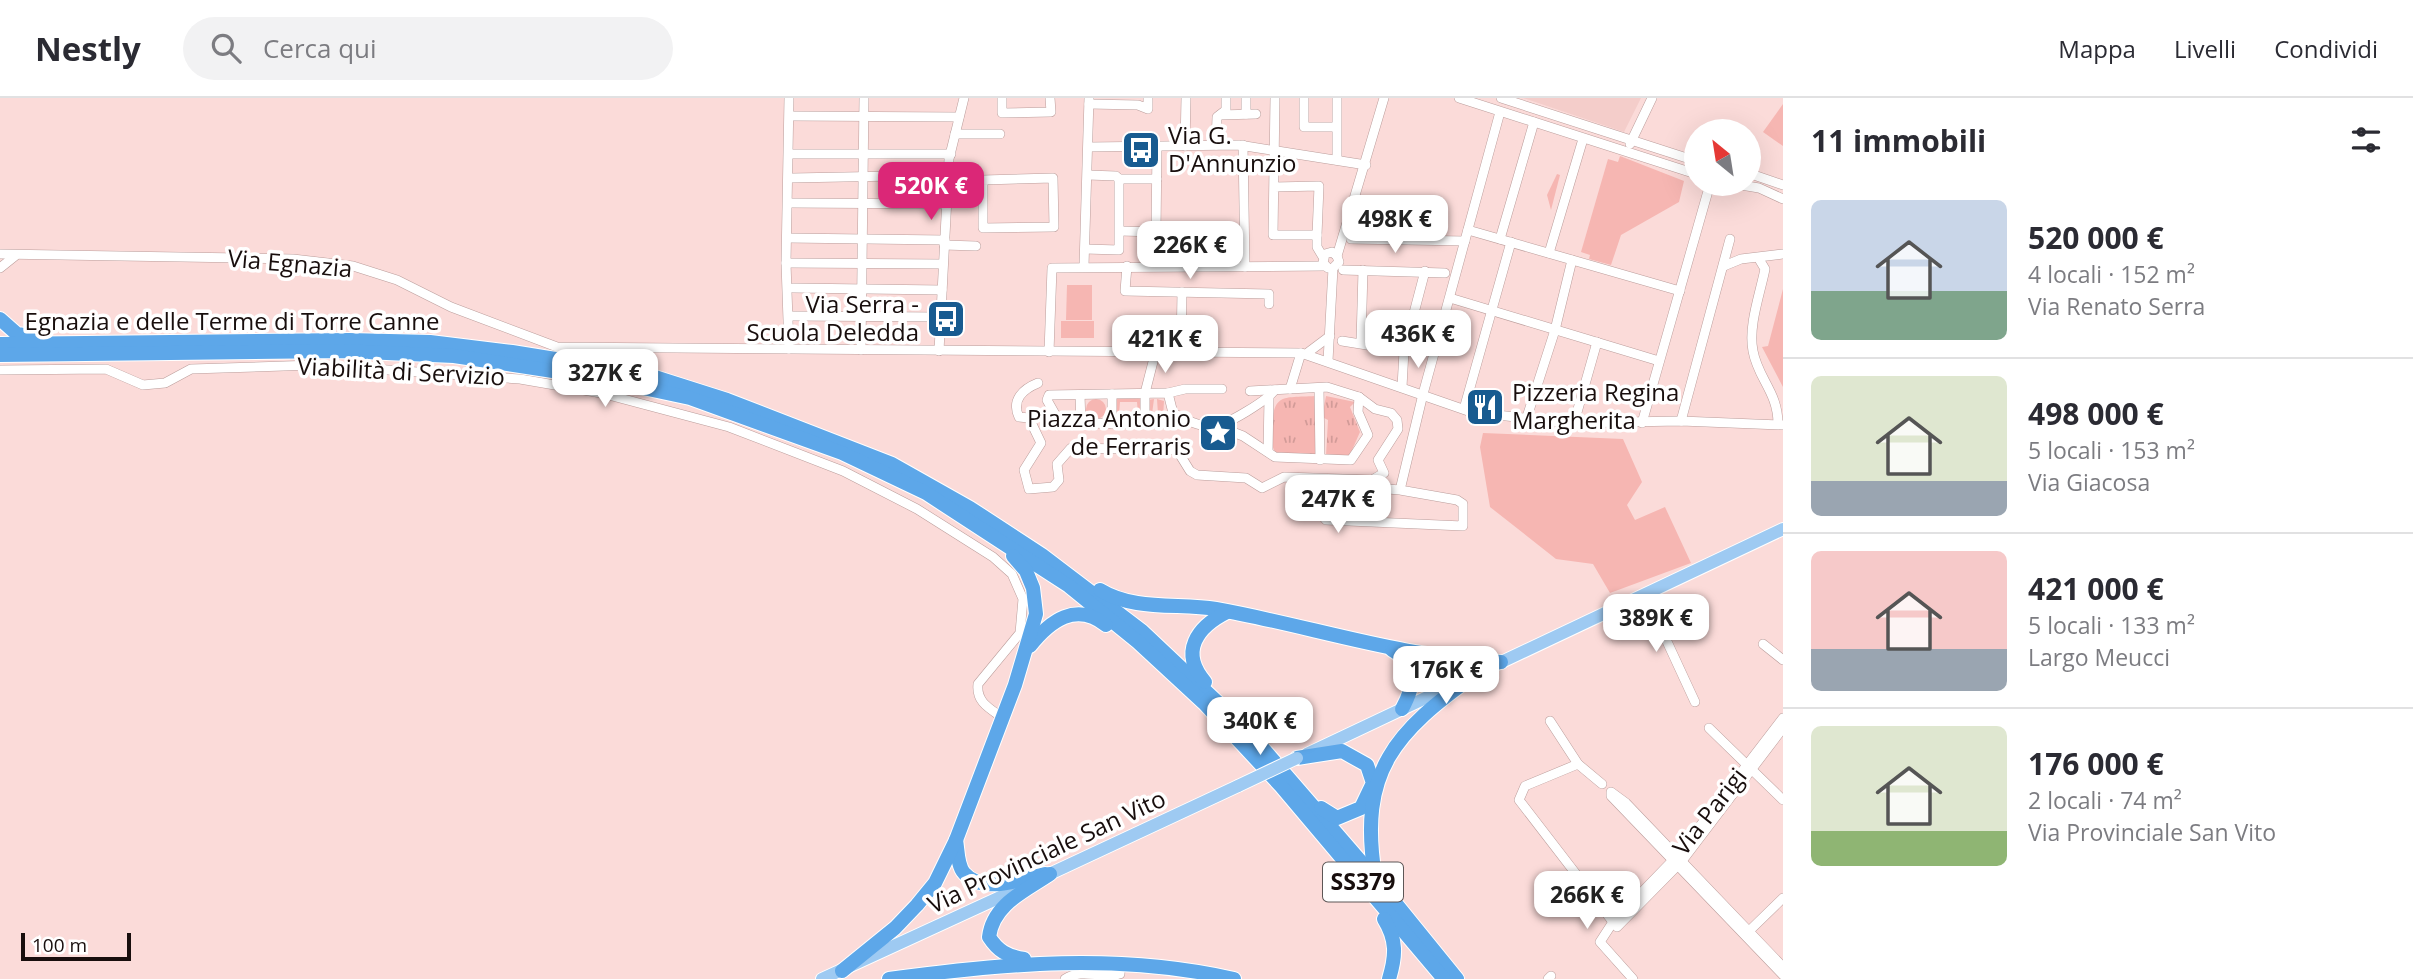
<!DOCTYPE html>
<html lang="it">
<head>
<meta charset="utf-8">
<style>
  body { margin:0; font-family:"Open Sans",sans-serif; background:#f2f2f3; color:#2b2b33; height:100vh; display:flex; flex-direction:column; font-size:26px; white-space:nowrap }
  * { box-sizing:border-box; margin:0 }
  p { font-size:23px; color:#7c7c81 }
  .icon { flex:none; width:38px; height:38px; fill:none; stroke:currentColor; stroke-width:2; stroke-linecap:round; stroke-linejoin:round }
  .map { position:relative; flex:1; overflow:hidden }
  .panel { display:flex; flex-direction:column; background:#fff; width:630px }
  .panel>* { flex:none }
  .needle { width:46px; rotate:330deg }
  .controls { position:absolute; left:1684px; top:21px; display:grid; gap:14px }
  .controls a { display:grid; place-items:center; width:77px; height:77px; border-radius:50%; background:#fff; box-shadow:0 7px 28px #0002; font-size:35px }
  .scale { position:absolute; left:21px; bottom:18px; width:110px; box-sizing:border-box; padding-left:7px; border:4px solid #180e0d; border-top:0; font-size:19px; line-height:24px; white-space:nowrap; color:#180e0d; -webkit-text-stroke:5px #fff; paint-order:stroke }
  .price { position:absolute; translate:-50% -60px; padding:0 16px; border-radius:14px; background:#fff; color:#222; font-size:23px; line-height:46px; filter:drop-shadow(0 2px 4px #0008) }
  .price::after { content:''; position:absolute; left:50%; top:42px; width:21px; height:16px; margin-left:-10px; background:inherit; clip-path:polygon(0 0,100% 0,50% 100%) }
  .price.on { background:#db2777; color:#fff }
  ul { padding:0; list-style:none }
  li { display:flex; align-items:center; gap:21px; height:175px; padding:0 28px }
  li+li { border-top:2px solid #e1e1e2 }
  li span { display:grid; place-items:center; flex:none; width:196px; height:140px; border-radius:10px; color:#555 }
  li>.icon { margin-inline-start:auto }
  span .icon { width:84px; height:84px; fill:#fffc; stroke-width:1 }
  li b { font-size:30px }
  h2 { display:flex; justify-content:space-between; align-items:center; height:84px; padding:0 28px; font-size:30px }
  header { display:flex; align-items:center; gap:42px; box-sizing:border-box; height:98px; padding:0 35px; background:#fff; border-bottom:2px solid #e1e1e2 }
  header strong { font-size:33px }
  nav { display:flex; gap:38px; margin-inline-start:auto; font-size:24px }
  .search { width:490px; height:63px; background:#f2f2f3; display:flex; align-items:center; gap:18px; box-sizing:border-box; padding:0 24px; border-radius:38px; color:#7c7c81; font-size:26px }
  main { display:flex; flex:1; min-height:0 }
  .map>svg:first-child { display:block }
  .built { fill:#f4cdca }
  .green { fill:#f6b6b2 }
  .park { fill:url(#park-tufts) }
  .lines { fill:none; stroke-linecap:round; stroke-linejoin:round }
  .minor-casing { stroke:#bb9d9b; stroke-width:10 }
  .major-casing { stroke:#fff; stroke-width:14 }
  .highway-casing { stroke:#fff; stroke-width:16 }
  .minor { stroke:#fff; stroke-width:9 }
  .major { stroke:#9ecaf2; stroke-width:12 }
  .highway { stroke:#5da7e9; stroke-width:14 }
  .major-bridge-casing { stroke:#fff; stroke-width:14; stroke-linecap:butt }
  .major-bridge { stroke:#9ecaf2; stroke-width:12 }
  .labels { text-anchor:middle; stroke-width:7; stroke-linejoin:round; paint-order:stroke }
  .shield { fill:#fff; stroke:#5d5656; stroke-width:2 }
  .shield-label { font-size:23px; font-weight:bold; fill:#180e0d }
  .poi-label { font-size:24px; fill:#180e0d; stroke:#fff; text-anchor:start }
  .street-label { font-size:24px; fill:#180e0d; stroke:#fff }
</style>
</head>
<body>
<header>
<strong>Nestly</strong>
<div class="search"><svg class="icon" aria-label="search" viewBox="0 0 24 24"><circle cx="10" cy="10" r="6"/><path d="M15 15l6 6"/></svg>Cerca qui</div>
<nav><a>Mappa</a><a>Livelli</a><a>Condividi</a></nav>
</header>
<main>
<div class="map">
<svg width="1783" height="881" viewBox="0 0 1783 881">
  <defs>
    <pattern id="park-tufts" width="24" height="20" patternUnits="userSpaceOnUse" patternTransform="scale(1.75)"><rect width="24" height="20" fill="#f6b6b2"/><path d="M3 7l-1-3M5 7V3M7 7l1-3M15 17l-1-3M17 17v-4M19 17l1-3" fill="none" stroke="#d29b98"/></pattern>
  </defs>
  <rect width="100%" height="100%" fill="#fbdbd9"/>
  <polygon class="built" points="1523,0 1641,0 1624,34"/>
  <g class="green">
    <polygon points="1783,6 1783,48 1763,34"/>
    <polygon points="1620,58 1684,83 1679,104 1621,137 1611,167 1589,161 1590,157 1581,154 1608,61 1618,64"/>
    <polygon points="1557,76 1560,77 1551,112 1547,97"/>
    <polygon points="1067,187 1092,187 1092,222 1066,222"/>
    <polygon points="1783,191 1783,289 1762,249 1768,248"/>
    <rect x="1061" y="223" width="33" height="17"/>
    <polygon points="1116,301 1141,301 1141,320 1131,321 1131,317 1138,316 1137,304 1120,304 1119,316 1126,318 1126,321 1118,321"/>
    <polygon points="1154,301 1152,316 1158,316 1157,301 1164,303 1163,320 1149,321 1148,302"/>
    <circle cx="1096" cy="311" r="10"/>
    <polygon points="1483,335 1623,341 1642,384 1627,407 1635,422 1665,409 1691,465 1610,495 1593,466 1556,461 1490,409 1480,349"/>
  </g>
  <g class="park">
    <path d="M1315,298V357L1276,355C1271,348 1272,342 1272,333C1273,295 1281,300 1315,298Z"/>
    <polygon points="1326,298 1355,304 1350,309 1360,334 1349,359 1326,358 1328,322 1322,319"/>
  </g>
  <g class="lines">
    <defs>
      <g id="minor">
        <polyline points="1002,0 1002,15 1051,14 1050,0"/>
        <polyline points="1246,0 1246,16"/>
        <polyline points="1304,0 1304,29 1336,29"/>
        <polyline points="1459,0 1696,76"/>
        <polyline points="1501,0 1696,63"/>
        <polyline points="1089,6 1138,7 1148,11 1148,0"/>
        <polyline points="1220,17 1256,16"/>
        <polyline points="790,18 959,19"/>
        <polyline points="955,36 1000,36"/>
        <polyline points="1630,46 1652,0"/>
        <polyline points="1216,47 1217,19 1226,12 1226,0"/>
        <polyline points="1243,47 1245,169"/>
        <polyline points="1185,48 1186,0"/>
        <polyline points="1089,49 1239,47 1366,67"/>
        <polyline points="789,56 951,56"/>
        <polyline points="1337,62 1337,0"/>
        <polyline points="1748,75 1783,87"/>
        <polyline points="1088,77 1116,78 1119,81"/>
        <polyline points="792,80 948,77"/>
        <polyline points="948,83 1053,80 1054,129 983,130 983,82"/>
        <polyline points="1735,86 1759,90 1783,101"/>
        <polyline points="1274,89 1319,88 1317,137 1273,137 1275,0"/>
        <polyline points="789,105 947,106"/>
        <polyline points="1468,132 1680,193"/>
        <polyline points="1120,133 1156,134 1157,48"/>
        <polyline points="1317,137 1317,149 1323,159"/>
        <polyline points="787,140 945,142"/>
        <polyline points="1351,141 1465,143"/>
        <polyline points="1500,141 1534,24"/>
        <polyline points="944,147 976,148"/>
        <polyline points="1085,151 1119,152 1119,81 1157,81"/>
        <polyline points="1549,155 1583,41"/>
        <polyline points="0,156 293,161 353,168 397,182 451,209 557,249 1301,255 1471,314 1569,325 1681,323 1783,327"/>
        <path d="M1759,161L1765,171C1760,196 1748,228 1753,253C1758,281 1778,294 1778,326"/>
        <polyline points="786,165 943,166"/>
        <polyline points="1084,168 1089,0"/>
        <polyline points="1127,168 1125,193 1269,196 1269,206"/>
        <polyline points="1724,168 1741,161 1783,156"/>
        <polyline points="0,170 15,158"/>
        <polyline points="1328,170 1323,165 1325,156 1332,154 1337,158"/>
        <polyline points="1343,172 1445,175"/>
        <polyline points="793,190 942,192"/>
        <polyline points="1450,200 1659,263"/>
        <polyline points="792,218 940,219"/>
        <polyline points="1342,243 1404,253"/>
        <polyline points="1361,244 1363,172"/>
        <polyline points="789,251 786,165 789,0"/>
        <polyline points="1181,251 1182,194"/>
        <polyline points="861,252 864,0"/>
        <polyline points="939,253 949,61 964,0"/>
        <polyline points="1049,254 1052,170 1325,168"/>
        <polyline points="1306,256 1330,238"/>
        <polyline points="1328,263 1333,170 1339,164 1337,158 1384,0"/>
        <path d="M0,272L106,271L143,287L165,285L191,271L314,267L520,281L601,295L729,329L843,373L917,411L993,459L1012,476L1023,501L1020,535L978,586C976,604 989,610 1003,620"/>
        <path d="M1038,285C1023,291 1011,302 1019,319L1029,320L1041,345L1024,372L1029,391L1053,389L1059,382L1057,366L1071,350L1177,352L1190,373L1197,377L1246,380L1262,390L1284,379L1372,382L1384,375L1378,362L1398,331L1397,322L1391,315L1375,311L1359,299L1327,289L1250,293"/>
        <polyline points="1402,289 1404,253 1425,173"/>
        <polyline points="1319,290 1320,362"/>
        <polyline points="1290,291 1301,255"/>
        <polygon points="1168,295 1173,315 1168,326 1060,325 1047,302 1049,297"/>
        <polyline points="1168,295 1185,291 1222,291"/>
        <polyline points="1112,296 1112,326"/>
        <polyline points="1080,297 1081,326"/>
        <polyline points="1464,311 1511,144"/>
        <path d="M1173,315C1186,322 1199,329 1214,328C1228,327 1267,302 1275,292"/>
        <polyline points="1526,322 1555,232 1572,162"/>
        <polyline points="1681,323 1730,141"/>
        <polyline points="1574,325 1597,244"/>
        <polyline points="1642,325 1710,86"/>
        <polyline points="1145,326 1145,295 1156,252"/>
        <polyline points="1217,328 1243,338 1275,359 1351,362 1368,337 1358,314 1359,299"/>
        <polyline points="1268,354 1269,300"/>
        <polyline points="1400,392 1457,402 1463,406 1463,428 1326,422 1321,416 1330,393 1339,387 1400,392 1423,296 1500,14"/>
        <polyline points="1645,496 1695,604"/>
        <polyline points="1763,546 1783,562"/>
        <polyline points="1783,620 1677,758 1613,824 1617,829 1682,763 1783,630"/>
        <polyline points="1550,623 1578,666"/>
        <polyline points="1709,630 1783,702"/>
        <polyline points="1602,686 1578,666 1525,688 1519,702 1613,824 1600,844 1633,881"/>
        <polyline points="1746,836 1783,800"/>
        <polyline points="1783,869 1626,705 1611,694 1611,698 1783,877"/>
        <path d="M1065,881C1082,870 1102,881 1120,876L1121,864"/>
        <polyline points="1548,881 1551,878"/>
      </g>
      <g id="major">
        <polyline points="1307,656 1783,431"/>
        <polyline points="1041,780 1238,688"/>
        <polyline points="822,881 1022,789"/>
      </g>
      <g id="highway">
        <polyline points="0,221 17,236 37,239"/>
        <polyline points="0,246 349,242 430,244 512,254 642,275 727,302 892,366 970,410 1042,457 1142,533 1247,632 1375,780 1457,881"/>
        <polyline points="0,257 342,253 454,258 592,279 690,300 842,355 926,395 1069,488 1138,544 1204,605 1281,688 1444,881"/>
        <path d="M1100,492C1134,513 1178,505 1216,511C1311,528 1403,560 1501,564"/>
        <path d="M1030,548C1050,523 1076,503 1106,527"/>
        <path d="M1392,552C1419,567 1415,587 1402,611"/>
        <path d="M1205,584C1179,554 1197,529 1227,514"/>
        <polyline points="1297,660 1342,653 1367,667 1373,685 1361,710 1337,720 1321,710"/>
        <path d="M956,742C958,752 957,767 964,775C982,797 1023,781 1045,776"/>
        <path d="M1375,778C1358,673 1395,634 1476,576"/>
        <path d="M1384,821C1397,842 1396,858 1389,881"/>
        <path d="M1024,861C1007,858 998,853 989,839C993,806 1025,793 1050,776"/>
        <polyline points="842,873 895,830 917,807 935,785 956,742 1015,587 1036,516 1033,490 1026,473 1013,458"/>
        <path d="M889,881C1005,865 1119,855 1234,881"/>
      </g>
    </defs>
    <use href="#minor" class="minor-casing"/>
    <use href="#major" class="major-casing"/>
    <use href="#highway" class="highway-casing"/>
    <use href="#minor" class="minor"/>
    <use href="#major" class="major"/>
    <use href="#highway" class="highway"/>
    <defs>
      <polyline id="major-bridge" points="1238,688 1297,660"/>
    </defs>
    <use href="#major-bridge" class="major-bridge-casing"/>
    <use href="#major-bridge" class="major-bridge"/>
  </g>
  <defs>
    <symbol id="bus-square" viewBox="-11 -11 22 22"><rect x="-9" y="-9" width="18" height="18" rx="4" fill="#185b90" stroke="#fff"/><path d="M-5-6H5V4H4V6H2V4H-2V6H-4V4H-5ZM-3.5-4V0h7V-4ZM-3.5 1.2v1.5H-2V1.2ZM2 1.2v1.5H3.5V1.2Z" fill="#fff"/></symbol>
    <symbol id="restaurant-square" viewBox="-11 -11 22 22"><rect x="-9" y="-9" width="18" height="18" rx="4" fill="#185b90" stroke="#fff"/><path d="M-5-6h1v4h1v-4h1v4h1v-4h1v5L-1.5 .5V6h-2V.5L-5-1ZM5-6V6H3V1.5H1.5Q1.5-4 5-6Z" fill="#fff"/></symbol>
    <symbol id="sight-square" viewBox="-11 -11 22 22"><rect x="-9" y="-9" width="18" height="18" rx="4" fill="#185b90" stroke="#fff"/><path d="M0-6L1.8-2.2L6-1.7L2.9 1.2L3.7 5.4L0 3.3L-3.7 5.4L-2.9 1.2L-6-1.7L-1.8-2.2Z" fill="#fff"/></symbol>
  </defs>
  <g fill-rule="evenodd">
    <use href="#bus-square" x="1119" y="30" width="44" height="44"/>
    <use href="#bus-square" x="924" y="199" width="44" height="44"/>
    <use href="#restaurant-square" x="1463" y="287" width="44" height="44"/>
    <use href="#sight-square" x="1196" y="313" width="44" height="44"/>
  </g>
  <g class="labels">
    <rect class="shield" x="1323" y="764.5" width="80" height="39" rx="5"/>
    <g class="shield-label">
      <text x="1363" y="792">SS379</text>
    </g>
    <g class="poi-label">
      <text x="1168" y="46">Via G.<tspan x="1168" dy="28">D'Annunzio</tspan></text>
      <text x="919" y="215" text-anchor="end">Via Serra -<tspan x="919" dy="28">Scuola Deledda</tspan></text>
      <text x="1512" y="303">Pizzeria Regina<tspan x="1512" dy="28">Margherita</tspan></text>
      <text x="1191" y="329" text-anchor="end">Piazza Antonio<tspan x="1191" dy="28">de Ferraris</tspan></text>
    </g>
    <g class="street-label">
      <text transform="translate(290 166) rotate(5)" y="8">Via Egnazia</text>
      <text x="232" y="232">Egnazia e delle Terme di Torre Canne</text>
      <text transform="translate(401 274) rotate(3)" y="8">Viabilità di Servizio</text>
      <text transform="translate(1710 714) rotate(-52)" y="8">Via Parigi</text>
      <text transform="translate(1047 754) rotate(-25)" y="8">Via Provinciale San Vito</text>
    </g>
  </g>
</svg>
<div class="controls">
<a><svg class="needle" viewBox="-14 -14 28 28"><path d="M0-13l5 13h-10z" fill="#e53935"/><path d="M0 13l5-13h-10z" fill="#7c7c81"/></svg></a>
</div>
<div class="scale">100 m</div>
<b class="price on" style="left:931px;top:124px">520K €</b>
<b class="price" style="left:1395px;top:157px">498K €</b>
<b class="price" style="left:1190px;top:183px">226K €</b>
<b class="price" style="left:1418px;top:272px">436K €</b>
<b class="price" style="left:1165px;top:277px">421K €</b>
<b class="price" style="left:605px;top:311px">327K €</b>
<b class="price" style="left:1338px;top:437px">247K €</b>
<b class="price" style="left:1656px;top:556px">389K €</b>
<b class="price" style="left:1446px;top:608px">176K €</b>
<b class="price" style="left:1260px;top:659px">340K €</b>
<b class="price" style="left:1587px;top:833px">266K €</b>
</div>
<section class="panel">
<h2>11 immobili<svg class="icon" aria-label="filters" viewBox="0 0 24 24"><path d="M4 7h16M4 17h16"/><circle cx="9" cy="7" r="2"/><circle cx="15" cy="17" r="2"/></svg></h2>
<ul>
<li><span style="background:linear-gradient(#c9d6e8 65%,#7fa58c 0)"><svg class="icon" aria-label="home" viewBox="0 0 24 24"><path d="M3 11l9-7 9 7M6 9v11h12V9"/></svg></span><div><b>520 000 €</b><p>4 locali · 152 m²</p><p>Via Renato Serra</p></div></li>
<li><span style="background:linear-gradient(#dfe7d0 75%,#9aa5b1 0)"><svg class="icon" aria-label="home" viewBox="0 0 24 24"><path d="M3 11l9-7 9 7M6 9v11h12V9"/></svg></span><div><b>498 000 €</b><p>5 locali · 153 m²</p><p>Via Giacosa</p></div></li>
<li><span style="background:linear-gradient(#f6c9c9 70%,#9aa5b1 0)"><svg class="icon" aria-label="home" viewBox="0 0 24 24"><path d="M3 11l9-7 9 7M6 9v11h12V9"/></svg></span><div><b>421 000 €</b><p>5 locali · 133 m²</p><p>Largo Meucci</p></div></li>
<li><span style="background:linear-gradient(#dfe7d0 75%,#8fb573 0)"><svg class="icon" aria-label="home" viewBox="0 0 24 24"><path d="M3 11l9-7 9 7M6 9v11h12V9"/></svg></span><div><b>176 000 €</b><p>2 locali · 74 m²</p><p>Via Provinciale San Vito</p></div></li>
</ul>
</section>
</main>
</body>
</html>
